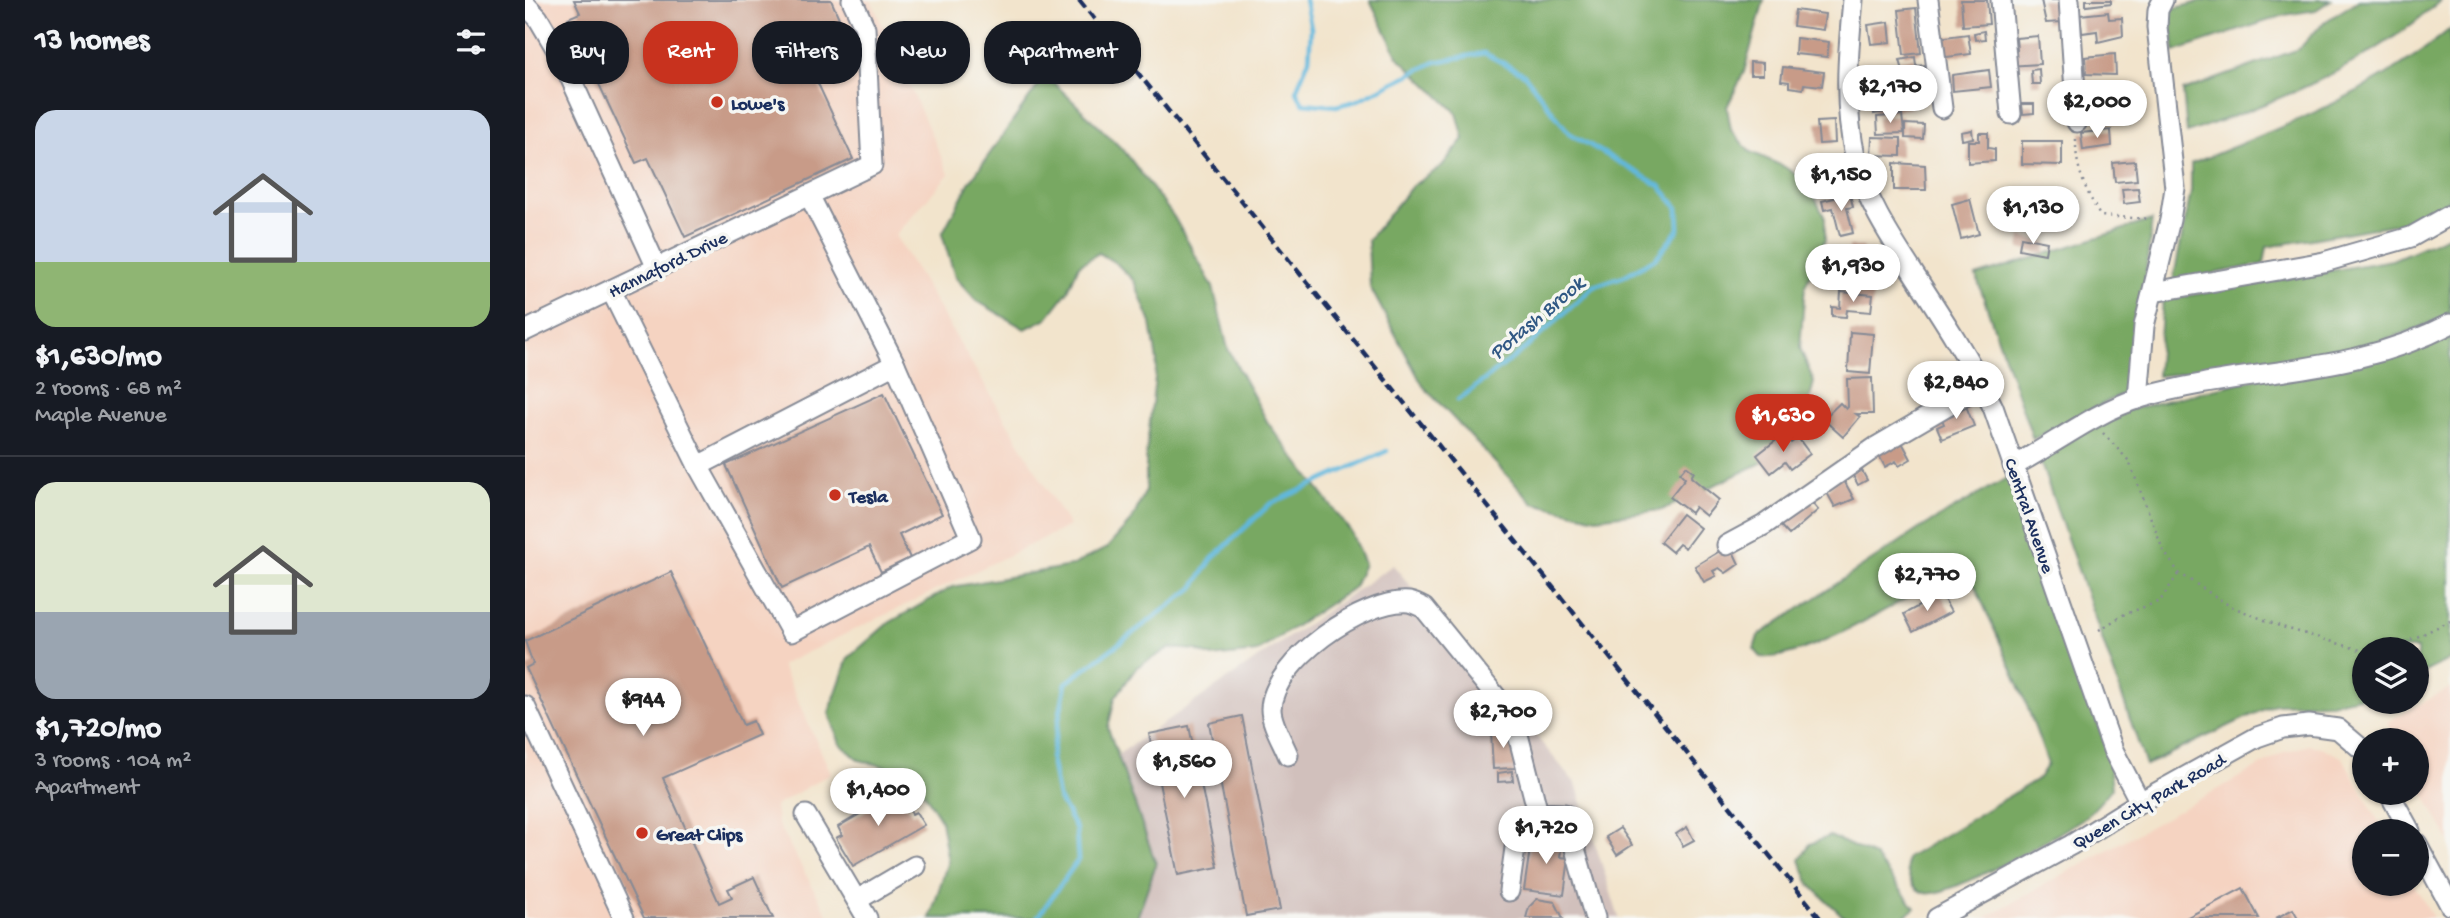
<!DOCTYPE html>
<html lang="en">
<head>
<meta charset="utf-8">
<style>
  body { margin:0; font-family:"Gochi Hand",sans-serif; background:#242831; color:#f1f3f6; height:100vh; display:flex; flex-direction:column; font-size:26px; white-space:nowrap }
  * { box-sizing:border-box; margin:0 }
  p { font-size:23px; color:#9ea1a6 }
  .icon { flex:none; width:38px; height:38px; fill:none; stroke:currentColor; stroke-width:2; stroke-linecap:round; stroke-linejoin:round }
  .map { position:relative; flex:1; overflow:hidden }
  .details { display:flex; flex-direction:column; background:#171b24; width:525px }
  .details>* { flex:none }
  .hud { position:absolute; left:21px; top:21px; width:665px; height:63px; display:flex; gap:14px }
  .controls { position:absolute; left:1827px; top:637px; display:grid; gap:14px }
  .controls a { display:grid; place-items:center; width:77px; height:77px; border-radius:50%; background:#171b24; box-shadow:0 2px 5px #0004; font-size:35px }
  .price { position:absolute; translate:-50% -60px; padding:0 16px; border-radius:24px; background:#fff; color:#222; font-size:23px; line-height:46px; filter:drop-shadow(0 2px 4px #0008) }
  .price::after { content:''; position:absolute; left:50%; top:42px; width:21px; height:16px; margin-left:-10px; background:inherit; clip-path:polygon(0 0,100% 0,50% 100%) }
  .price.on { background:#c8321e; color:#fff }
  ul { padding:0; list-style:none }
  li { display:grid; align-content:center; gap:14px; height:371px; padding:0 35px }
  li+li { border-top:2px solid #363941 }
  li span { display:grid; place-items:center; height:217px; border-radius:21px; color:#555 }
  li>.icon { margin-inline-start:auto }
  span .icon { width:126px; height:126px; fill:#fffc; stroke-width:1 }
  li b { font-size:30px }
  h2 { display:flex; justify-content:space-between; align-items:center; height:84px; padding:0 35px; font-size:30px }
  .tag { padding:0 24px; border-radius:28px; background:#171b24; box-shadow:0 2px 5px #0004; font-size:24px; line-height:63px }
  .tag.on { background:#c8321e; color:#fff }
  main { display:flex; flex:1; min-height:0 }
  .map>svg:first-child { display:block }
  .built { fill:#f5d3c1 }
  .industrial { fill:#d1c0bc }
  .forest { fill:#78a862; stroke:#4a6c60; stroke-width:2 }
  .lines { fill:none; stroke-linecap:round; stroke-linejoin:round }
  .stream { stroke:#60b8dd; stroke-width:4.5 }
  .building { fill:#c89b88 }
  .minor-casing { stroke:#868a95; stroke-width:23 }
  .path { stroke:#868a95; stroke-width:2.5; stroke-dasharray:2 5; stroke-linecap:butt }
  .minor { stroke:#fff; stroke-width:19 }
  .rail { stroke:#1b2f5e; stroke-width:4.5; stroke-dasharray:10 5; stroke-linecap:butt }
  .poi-dot { fill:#c8321e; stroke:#f6f6f2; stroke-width:2.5 }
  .labels { text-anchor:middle; stroke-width:7; stroke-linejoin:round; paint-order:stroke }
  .poi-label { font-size:19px; font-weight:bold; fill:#1b2f5e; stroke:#f6f6f2; text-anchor:start }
  .street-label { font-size:19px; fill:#1b2f5e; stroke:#f6f6f2 }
  .water-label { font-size:21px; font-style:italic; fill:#305884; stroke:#f6f6f2 }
</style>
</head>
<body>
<main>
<section class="details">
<h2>13 homes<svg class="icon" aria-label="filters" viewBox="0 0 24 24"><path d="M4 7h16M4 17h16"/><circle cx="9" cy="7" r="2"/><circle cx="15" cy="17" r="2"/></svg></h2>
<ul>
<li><span style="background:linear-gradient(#c9d6e8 70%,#8fb573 0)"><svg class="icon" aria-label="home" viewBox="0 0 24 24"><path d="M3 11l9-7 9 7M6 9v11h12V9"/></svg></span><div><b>$1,630/mo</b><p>2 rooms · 68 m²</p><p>Maple Avenue</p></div></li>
<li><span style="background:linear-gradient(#dfe7d0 60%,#9aa5b1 0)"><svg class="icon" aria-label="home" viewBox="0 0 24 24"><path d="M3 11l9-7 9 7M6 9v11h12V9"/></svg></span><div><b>$1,720/mo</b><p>3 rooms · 104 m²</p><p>Apartment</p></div></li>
</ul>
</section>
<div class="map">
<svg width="1925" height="918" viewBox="0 0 1925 918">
  <rect width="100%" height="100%" fill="#f6f6f2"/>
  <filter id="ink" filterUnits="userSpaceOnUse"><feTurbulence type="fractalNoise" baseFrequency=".0143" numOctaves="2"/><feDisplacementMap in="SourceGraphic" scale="14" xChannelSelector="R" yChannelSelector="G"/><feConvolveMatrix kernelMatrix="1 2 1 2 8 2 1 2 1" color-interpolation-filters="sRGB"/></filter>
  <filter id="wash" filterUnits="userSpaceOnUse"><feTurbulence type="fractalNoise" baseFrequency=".00686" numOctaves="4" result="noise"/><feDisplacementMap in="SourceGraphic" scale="28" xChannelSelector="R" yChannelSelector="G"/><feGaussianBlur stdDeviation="1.57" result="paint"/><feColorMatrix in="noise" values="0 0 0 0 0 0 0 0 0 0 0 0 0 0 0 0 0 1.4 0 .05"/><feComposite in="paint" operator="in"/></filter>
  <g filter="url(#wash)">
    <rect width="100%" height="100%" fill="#f2e4cc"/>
    <g class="built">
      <polygon points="0,0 346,0 424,174 370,235 544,526 256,665 306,773 250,806 252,823 305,918 0,918"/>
      <polygon points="1925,688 1925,843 1892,779 1892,740 1872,740 1862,722"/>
      <polygon points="1784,745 1796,747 1818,758 1859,831 1839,831 1839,884 1889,884 1908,918 1459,918 1760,752"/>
    </g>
    <polygon class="industrial" points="868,565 1051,784 1094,918 612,918 631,864 591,756"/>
    <g class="forest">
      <polygon points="845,0 1239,0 1219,72 1202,107 1206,130 1224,151 1260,167 1283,184 1300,218 1300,240 1280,286 1275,348 1289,382 1278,426 1245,459 1137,510 1071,518 1008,503 898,386 845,287 843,240 887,186 916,167 939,139 932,113 873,57"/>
      <polygon points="1684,0 1806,0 1791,10 1760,15 1649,52 1645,9"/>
      <path d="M1834,0H1916C1843,66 1754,101 1662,133L1658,91L1774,49L1798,23Z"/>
      <path d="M1925,29V200L1876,223L1742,247L1739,264L1648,281L1666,192V164C1756,128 1849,93 1925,29Z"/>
      <polygon points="517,80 530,84 600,152 649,217 688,287 703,349 743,423 826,532 839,564 829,587 732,652 687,657 671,650 645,648 612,667 590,698 583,728 631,864 612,918 405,918 423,861 416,820 400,794 362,767 334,760 315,744 304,713 323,658 362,624 427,587 546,566 582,548 607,520 621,490 621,455 632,361 626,323 609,281 592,264 574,253 554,265 543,291 522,318 500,329 452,301 430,277 417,234 444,183"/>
      <polygon points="1627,220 1607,389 1508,439 1451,276"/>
      <path d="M1925,235V314C1835,359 1730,364 1632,376L1638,300L1867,260Z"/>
      <polygon points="1925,331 1925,659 1892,676 1892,649 1839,649 1839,696 1805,703 1750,704 1621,765 1514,458 1595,412"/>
      <path d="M1487,475L1583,753L1587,788C1579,798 1571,808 1561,816C1540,832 1422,899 1400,893C1385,889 1380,870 1382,858L1514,778L1523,764L1497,692L1451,588L1439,573L1423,575C1382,597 1278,662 1236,657L1229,649L1233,636L1394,529Z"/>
      <polygon points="1305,836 1349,856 1390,908 1377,918 1320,918 1285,885 1275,860 1285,844"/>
    </g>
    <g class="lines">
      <g class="stream">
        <polyline points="780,0 786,28 784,59 771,91 778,103 811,106 831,101 910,62 959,53 999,74 1044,133 1135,186 1153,208 1154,229 1131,258 1099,276 1069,286 1001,348 933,400"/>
        <polyline points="512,918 553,860 551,829 533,797 526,759 541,683 668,588 687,559 745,504 862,451"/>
      </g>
    </g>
    <g id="blocks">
      <g class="building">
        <polygon points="49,0 306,0 318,27 276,47 328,159 160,237 123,158 111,163 43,18 55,13"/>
        <polygon points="1436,0 1462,0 1464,24 1438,26"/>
        <polygon points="1516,0 1537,0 1537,22 1521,23"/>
        <polygon points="1561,0 1586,0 1586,3 1561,6"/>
        <polygon points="1391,8 1396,53 1379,55 1374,10"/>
        <polygon points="1270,10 1300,14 1298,30 1268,26"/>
        <polygon points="1583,12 1584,19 1597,18 1598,36 1573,42 1572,31 1557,33 1555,15"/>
        <polygon points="1364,22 1366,42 1346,44 1343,25"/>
        <polygon points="1459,31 1460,39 1450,40 1449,33"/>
        <polygon points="1443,34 1446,54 1414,58 1412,38"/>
        <polygon points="1513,36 1515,64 1483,66 1482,50 1492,50 1491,38"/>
        <polygon points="1271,38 1304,42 1302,57 1270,54"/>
        <polygon points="1590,54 1591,75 1561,74 1560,57"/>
        <polygon points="1390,57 1391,66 1399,65 1402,84 1383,88 1375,60"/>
        <polygon points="1225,62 1238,63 1238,75 1225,75"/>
        <polygon points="1258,67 1299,72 1297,86 1279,84 1278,89 1264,87 1264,82 1256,81"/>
        <polygon points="1514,69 1515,84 1507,84 1506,70"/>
        <polygon points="1464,70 1466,87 1428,91 1427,75"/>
        <polygon points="1375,71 1377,90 1344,93 1343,74"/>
        <polygon points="1382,92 1385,108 1349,114 1347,98"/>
        <polygon points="1598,94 1598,108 1592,108 1592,123 1575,123 1575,113 1559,114 1559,96"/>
        <polygon points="1497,104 1509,104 1509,113 1498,114"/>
        <polygon points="1377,115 1379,133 1353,134 1352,117"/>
        <polygon points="1309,121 1310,143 1294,144 1292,122"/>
        <polygon points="1380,124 1399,125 1398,139 1380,138"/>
        <polygon points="1447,130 1448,138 1437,140 1436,132"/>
        <polygon points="1586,130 1587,146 1558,150 1556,133"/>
        <polygon points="1454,133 1463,133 1463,148 1470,149 1470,161 1443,163 1443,141 1454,141"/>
        <polygon points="1347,137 1376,138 1376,156 1346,155"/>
        <polygon points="1497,141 1537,141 1537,165 1497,164"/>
        <polygon points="1610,161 1612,180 1590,182 1588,163"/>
        <polygon points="1369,163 1400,165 1401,190 1369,190"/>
        <polygon points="1613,188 1615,202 1599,204 1597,189"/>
        <polygon points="1325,194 1328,207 1322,208 1328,233 1315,236 1308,208 1299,210 1297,201"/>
        <polygon points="1445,199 1454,234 1436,239 1427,204"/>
        <polygon points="1473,213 1482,214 1482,222 1473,222"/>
        <polygon points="1496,237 1522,242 1520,254 1494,249"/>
        <rect x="1324" y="247" width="14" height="10"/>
        <polygon points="1316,292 1348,295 1346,312 1322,310 1321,317 1307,316 1307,307 1315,308"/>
        <polygon points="1325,332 1348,334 1345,374 1323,372"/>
        <polygon points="1347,378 1348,414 1331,414 1335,417 1318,437 1298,419 1315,403 1321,409 1323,407 1322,379"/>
        <polygon points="359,393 417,514 374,535 385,558 356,572 344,547 257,588 201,465"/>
        <polygon points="1439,401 1449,426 1417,439 1412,427 1419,424 1417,419 1430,414 1427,406"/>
        <polygon points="1374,437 1386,459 1374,466 1371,461 1360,467 1351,450"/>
        <polygon points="1254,438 1256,442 1262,438 1266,443 1273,438 1285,454 1265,469 1260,462 1246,473 1232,455"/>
        <polygon points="1161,466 1169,472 1166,477 1194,500 1181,516 1170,507 1166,513 1145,497 1160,478 1155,473"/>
        <polygon points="1335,467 1342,480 1333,485 1326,472"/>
        <polygon points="1316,475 1329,499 1310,507 1301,491"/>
        <polygon points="1282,497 1293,510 1264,535 1253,523"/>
        <polygon points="1157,514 1175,528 1160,548 1154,544 1147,552 1135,542"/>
        <polygon points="1205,545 1214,564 1201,573 1194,568 1188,571 1191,576 1179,582 1170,566"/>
        <polygon points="146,572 218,725 228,721 234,735 138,778 194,903 207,897 203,889 229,877 248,918 119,918 1,668 8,664 0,641"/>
        <polygon points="1416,594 1426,612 1388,632 1379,614"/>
        <polygon points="717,716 755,910 721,916 684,723"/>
        <polygon points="664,726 693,867 653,875 624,734"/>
        <polygon points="988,730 990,768 968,769 966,732"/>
        <polygon points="987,771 988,781 973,782 973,773"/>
        <polygon points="374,791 387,814 391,812 399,825 328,866 311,838 317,835 313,827"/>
        <polygon points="1162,827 1169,840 1158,846 1151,834"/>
        <polygon points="1095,828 1107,845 1092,855 1081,837"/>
        <polygon points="1007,835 1038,839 1035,857 1044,858 1039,895 999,890"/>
        <polygon points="1718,888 1734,918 1661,918"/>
        <polygon points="1012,899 1030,902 1038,918 1001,918 1004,907"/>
        <polygon points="1768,909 1773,918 1751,918"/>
      </g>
    </g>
  </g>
  <g filter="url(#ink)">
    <use href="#blocks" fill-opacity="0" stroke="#868a95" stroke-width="2"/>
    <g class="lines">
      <defs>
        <g id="minor">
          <path d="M1328,0C1323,53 1318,107 1331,160C1341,201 1366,238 1389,274C1417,317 1445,360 1468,407L1588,750L1615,802"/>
          <polyline points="1403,0 1417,108"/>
          <polyline points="1476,0 1486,114"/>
          <polyline points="1544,0 1552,122"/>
          <polyline points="0,4 13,18 36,57 132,268"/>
          <polyline points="86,290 173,466 370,364 284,195"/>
          <polyline points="1628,292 1799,262 1886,237 1925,215"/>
          <polyline points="0,331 347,165 340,28 327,0"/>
          <polyline points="1613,399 1619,326 1645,220 1650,188 1632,27 1633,10 1638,0"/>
          <polyline points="173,466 266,632 446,538 370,364"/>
          <path d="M1488,466C1530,444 1569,412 1615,398C1721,367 1824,377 1925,324"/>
          <polyline points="1202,545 1239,525 1351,447 1457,385"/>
          <polyline points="0,706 99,918"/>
          <path d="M763,755C758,742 746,723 746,709C747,662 839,598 884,602C888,603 895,606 899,608L989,719L1013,813L1040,814L1070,918"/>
          <polyline points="1864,793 1885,831"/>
          <polyline points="281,815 342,918"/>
          <polyline points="1892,844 1925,905"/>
          <polyline points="984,891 992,834 1013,813"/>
          <polyline points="332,900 390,866"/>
          <polyline points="1412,918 1546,845 1615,802 1732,737 1758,728 1784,725 1813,729 1839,751"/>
        </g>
      </defs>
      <use href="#minor" class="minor-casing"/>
      <g class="path">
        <path d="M1551,139C1550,169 1561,190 1575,216L1626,219"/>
        <polyline points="1578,433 1604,461 1638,550 1654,573 1705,606 1757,627 1839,651"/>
        <polyline points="1574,630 1598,615 1635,601 1654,573"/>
        <polyline points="1867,649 1925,621"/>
      </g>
      <use href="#minor" class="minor"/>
      <polyline class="rail" points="554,0 1295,918"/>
    </g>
  </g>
  <g class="poi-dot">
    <circle cx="192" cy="102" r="7"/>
    <circle cx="310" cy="495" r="7"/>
    <circle cx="117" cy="833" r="7"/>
  </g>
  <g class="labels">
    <g class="poi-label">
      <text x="206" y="109">Lowe's</text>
      <text x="324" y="502">Tesla</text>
      <text x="131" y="840">Great Clips</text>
    </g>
    <g class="street-label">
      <text transform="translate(142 263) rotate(-26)" y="7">Hannaford Drive</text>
      <text transform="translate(1506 515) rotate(71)" y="7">Central Avenue</text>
      <text transform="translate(1623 800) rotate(-30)" y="7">Queen City Park Road</text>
    </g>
    <g class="water-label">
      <text transform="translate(1011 317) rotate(-40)" y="7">Potash Brook</text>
    </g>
  </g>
</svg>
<div class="controls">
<a><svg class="icon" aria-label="layers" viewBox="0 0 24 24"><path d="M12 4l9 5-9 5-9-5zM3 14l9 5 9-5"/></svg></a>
<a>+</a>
<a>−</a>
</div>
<b class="price" style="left:1365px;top:125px">$2,170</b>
<b class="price" style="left:1572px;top:140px">$2,000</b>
<b class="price" style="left:1316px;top:213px">$1,150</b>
<b class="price" style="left:1508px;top:246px">$1,130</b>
<b class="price" style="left:1328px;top:304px">$1,930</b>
<b class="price" style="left:1431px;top:421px">$2,840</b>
<b class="price on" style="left:1258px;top:454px">$1,630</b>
<b class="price" style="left:1402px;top:613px">$2,770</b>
<b class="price" style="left:118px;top:738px">$944</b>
<b class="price" style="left:978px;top:750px">$2,700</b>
<b class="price" style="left:659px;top:800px">$1,560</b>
<b class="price" style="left:353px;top:828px">$1,400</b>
<b class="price" style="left:1021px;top:866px">$1,720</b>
<div class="hud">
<a class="tag">Buy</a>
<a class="tag on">Rent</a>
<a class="tag">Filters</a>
<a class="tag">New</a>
<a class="tag">Apartment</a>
</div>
</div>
</main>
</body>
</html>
